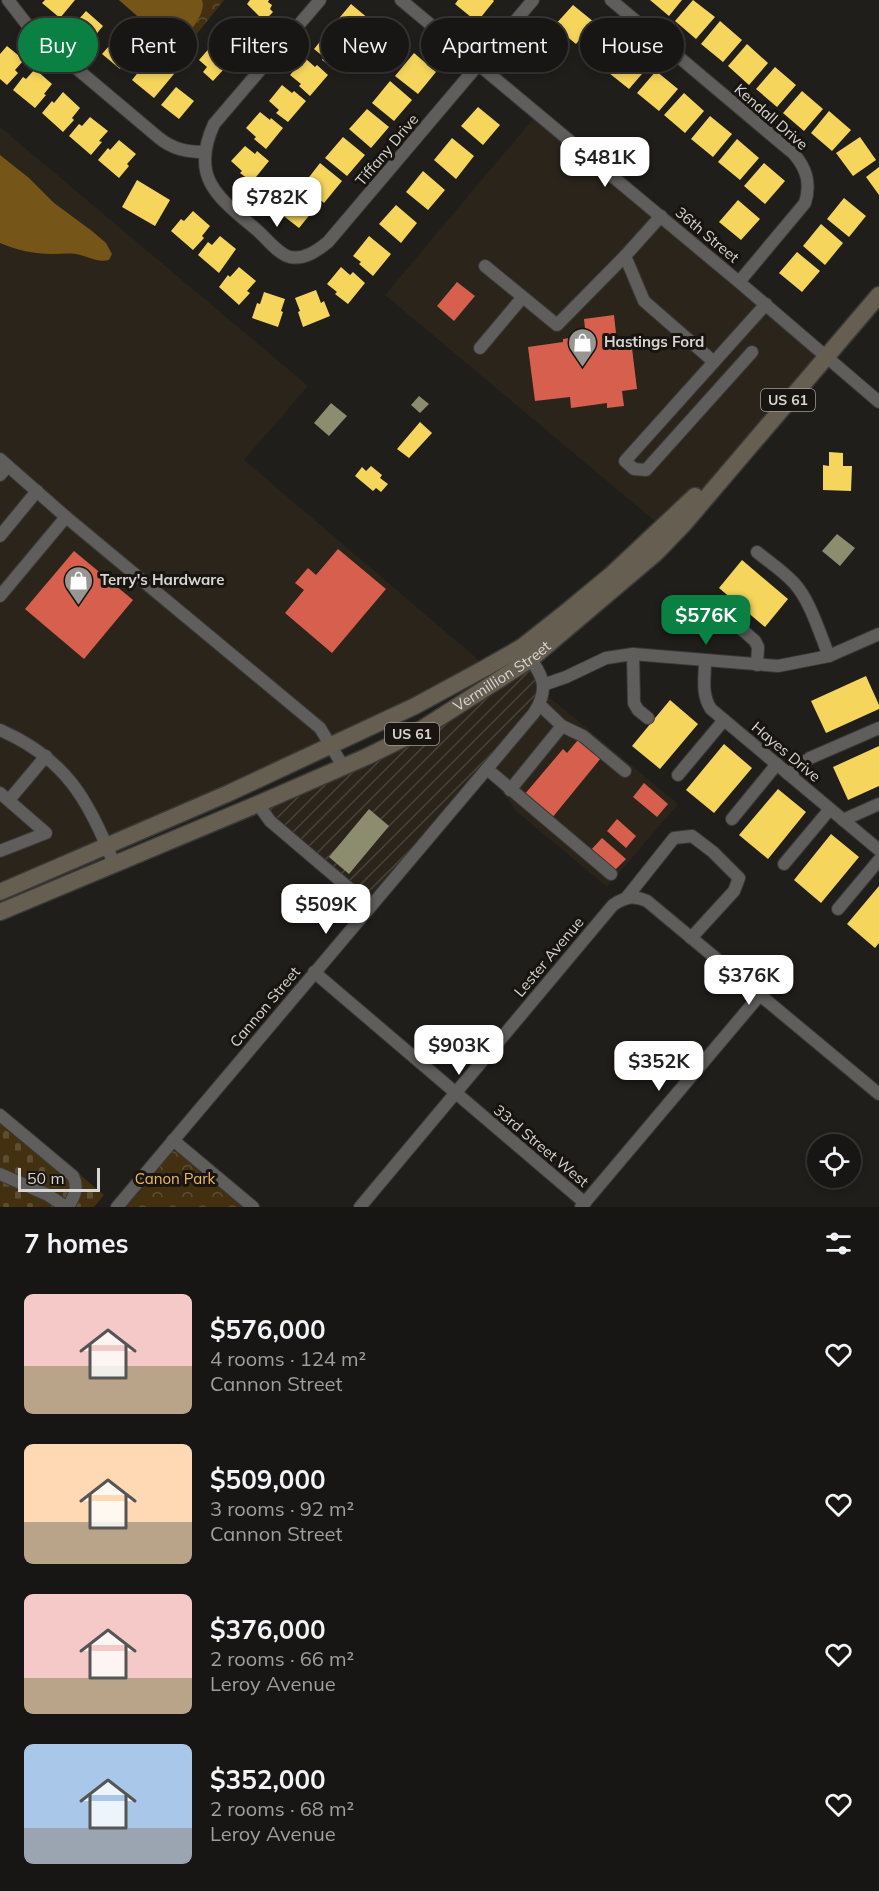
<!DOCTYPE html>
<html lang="en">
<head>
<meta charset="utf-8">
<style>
  body { margin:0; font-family:Mulish,sans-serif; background:#211f1d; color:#f1f3f6; height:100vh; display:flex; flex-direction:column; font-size:22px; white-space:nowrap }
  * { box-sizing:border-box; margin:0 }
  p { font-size:20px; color:#9f9fa0 }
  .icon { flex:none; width:33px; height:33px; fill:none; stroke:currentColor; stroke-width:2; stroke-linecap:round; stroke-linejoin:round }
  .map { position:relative; height:1207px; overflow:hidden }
  .details { display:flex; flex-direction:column; background:#181614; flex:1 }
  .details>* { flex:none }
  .banner { position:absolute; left:18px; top:18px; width:843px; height:54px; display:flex; gap:12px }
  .fabs { position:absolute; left:807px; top:1134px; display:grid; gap:12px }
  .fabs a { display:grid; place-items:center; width:54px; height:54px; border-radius:50%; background:#181614; box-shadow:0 3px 9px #0003,0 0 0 2px #363534; font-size:30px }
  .scale { position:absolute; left:18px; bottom:15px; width:82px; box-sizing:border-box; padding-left:6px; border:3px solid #d8d6d2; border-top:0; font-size:16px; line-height:21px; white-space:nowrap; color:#d8d6d2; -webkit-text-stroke:4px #181510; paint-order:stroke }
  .price { position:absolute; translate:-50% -51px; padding:0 14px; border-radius:12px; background:#fff; color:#222; font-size:20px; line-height:39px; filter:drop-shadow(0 2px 3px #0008) }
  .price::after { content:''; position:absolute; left:50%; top:36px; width:18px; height:14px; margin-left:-9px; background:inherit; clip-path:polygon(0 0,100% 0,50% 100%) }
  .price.selected { background:#0b8043; color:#fff }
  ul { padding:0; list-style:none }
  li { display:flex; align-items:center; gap:18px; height:150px; padding:0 24px }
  li span { display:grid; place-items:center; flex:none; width:168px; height:120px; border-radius:9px; color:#555 }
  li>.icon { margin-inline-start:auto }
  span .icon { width:72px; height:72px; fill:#fffc; stroke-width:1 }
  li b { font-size:26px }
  h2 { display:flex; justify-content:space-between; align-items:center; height:72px; padding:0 24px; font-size:26px }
  .chip { padding:0 21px; border-radius:27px; background:#181614; box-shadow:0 3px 9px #0003,0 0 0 2px #363534; font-size:21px; line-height:54px }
  .chip.selected { background:#0b8043; color:#fff }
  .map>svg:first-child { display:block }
  .built { fill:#2a241b }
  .industrial { fill:url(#industrial-furrows) }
  .cemetery { fill:url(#cemetery-stones) }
  .park { fill:url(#park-crowns) }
  .water { fill:#765518 }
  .homes { fill:#f6d55c }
  .shops { fill:#d6604d }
  .industry { fill:#8c8c6e }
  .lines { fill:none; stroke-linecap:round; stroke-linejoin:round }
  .minor-casing { stroke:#3a3937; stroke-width:14 }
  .highway-casing { stroke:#3a3937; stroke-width:19 }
  .minor { stroke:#605e5c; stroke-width:12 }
  .highway { stroke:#655e51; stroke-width:16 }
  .labels { text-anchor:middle; stroke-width:6; stroke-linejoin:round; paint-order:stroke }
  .shield { fill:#181510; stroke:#9e9c98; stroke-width:1.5 }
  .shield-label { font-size:14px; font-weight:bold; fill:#d8d6d2 }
  .street-label { font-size:15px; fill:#d8d6d2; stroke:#181510 }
  .poi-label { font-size:15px; font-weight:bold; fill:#d8d6d2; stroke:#181510; text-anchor:start }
  .park-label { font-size:15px; fill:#f1ba62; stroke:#181510 }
</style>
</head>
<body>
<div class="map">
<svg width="879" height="1207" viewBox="0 0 879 1207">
  <defs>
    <pattern id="industrial-furrows" width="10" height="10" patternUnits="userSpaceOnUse" patternTransform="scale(1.5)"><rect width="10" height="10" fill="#2a241b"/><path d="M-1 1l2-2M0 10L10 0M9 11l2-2" fill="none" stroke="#48433b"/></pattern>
    <pattern id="cemetery-stones" width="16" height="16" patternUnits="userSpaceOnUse" patternTransform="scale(1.5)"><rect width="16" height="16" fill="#423011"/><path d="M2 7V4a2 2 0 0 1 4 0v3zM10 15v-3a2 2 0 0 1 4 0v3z" fill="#5d4d33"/></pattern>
    <pattern id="park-crowns" width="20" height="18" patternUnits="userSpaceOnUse" patternTransform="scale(1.5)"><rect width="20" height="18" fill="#423011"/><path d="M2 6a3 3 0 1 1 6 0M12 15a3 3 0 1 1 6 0" fill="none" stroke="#5d4d33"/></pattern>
  </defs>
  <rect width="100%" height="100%" fill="#201e1b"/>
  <g class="built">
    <polygon points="538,113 826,356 751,445 662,527 385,295"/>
    <polygon points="0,127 308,386 244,460 487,667 0,892"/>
    <polygon points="543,692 678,804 607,887 516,811 487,769"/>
  </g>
  <polygon class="industrial" points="531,659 543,696 370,906 258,804 343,766"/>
  <polygon class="cemetery" points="0,1108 104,1195 94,1207 0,1207"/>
  <g class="park">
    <polygon points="119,0 224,0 180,55"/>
    <polygon points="173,1140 253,1207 117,1207"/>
  </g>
  <g class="water">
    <path d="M119,0H202C207,11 190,35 179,40C174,43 169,41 165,40Z"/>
    <path d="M0,155L29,178L54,203L92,231L106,243L112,254L109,260C98,263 87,256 76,254C68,253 60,254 52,254C33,254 17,250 0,243Z"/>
  </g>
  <g class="homes">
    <polygon points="45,0 75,0 60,18 42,3"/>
    <polygon points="250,0 269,0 268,2 272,5 270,9 273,12 264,21 247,4"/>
    <polygon points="458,0 493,0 494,1 477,22 455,4"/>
    <polygon points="650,0 682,0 669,16"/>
    <polygon points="693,0 715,17 696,39 675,21"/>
    <polygon points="351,4 375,24 359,43 335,23"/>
    <polygon points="573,5 594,22 576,44 554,26"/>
    <polygon points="86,11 103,26 89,43 71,28"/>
    <polygon points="233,21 250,36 236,54 227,47 230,44 220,36"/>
    <polygon points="720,21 742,40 723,62 701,44"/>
    <polygon points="600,27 621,46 603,67 581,48"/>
    <polygon points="539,31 561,49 542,72 519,54"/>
    <polygon points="328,32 337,39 339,37 352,47 334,69 322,60 324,57 314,49"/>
    <polygon points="117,37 134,52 120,69 102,54"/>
    <polygon points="747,44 768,63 749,85 728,66"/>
    <polygon points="212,45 222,54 218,59 222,62 220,65 224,69 213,81 203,72 207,67 199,60"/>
    <polygon points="7,46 24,60 15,70 18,73 7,85 0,79 0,54"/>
    <polygon points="628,50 648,67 629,89 609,73"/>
    <polygon points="414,53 436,72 418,94 395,76"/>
    <polygon points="152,55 174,74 154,98 132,80"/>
    <polygon points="305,58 315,67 317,65 328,75 310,96 299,86 301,84 290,75"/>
    <polygon points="775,67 796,85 777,107 756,89"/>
    <polygon points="35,69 52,84 44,94 46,95 35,108 13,90 23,77 26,79"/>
    <polygon points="656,71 678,89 659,111 637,93"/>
    <polygon points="390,81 412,100 394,121 372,103"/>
    <polygon points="282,85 292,93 294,91 306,101 288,122 276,113 279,110 269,101"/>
    <polygon points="176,87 194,101 179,119 161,105"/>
    <polygon points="802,91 823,109 804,131 783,113"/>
    <polygon points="63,92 80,108 72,118 74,120 63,132 42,113 52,101 54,103"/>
    <polygon points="684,93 704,111 685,133 664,115"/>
    <polygon points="478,107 500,125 483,145 461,126"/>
    <polygon points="367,109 389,127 371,148 349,129"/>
    <polygon points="829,111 851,130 832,151 811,133"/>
    <polygon points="260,112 270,120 271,118 283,128 266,149 254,139 256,137 246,128"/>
    <polygon points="710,116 732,134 713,157 691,139"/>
    <polygon points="90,117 108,131 99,141 102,142 91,155 69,136 79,124 82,126"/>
    <polygon points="343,137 365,155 347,176 325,158"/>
    <polygon points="860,137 876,160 853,176 836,153"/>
    <polygon points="452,138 474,156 456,179 434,160"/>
    <polygon points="737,139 759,158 740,180 718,162"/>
    <polygon points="119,140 136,154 127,164 129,166 119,178 98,160 108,148 110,150"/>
    <polygon points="245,146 255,154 257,151 269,161 252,182 240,173 242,171 231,161"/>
    <polygon points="320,163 342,181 324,203 303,185"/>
    <polygon points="764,163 785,181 765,204 744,186"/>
    <polygon points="879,167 879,195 866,177"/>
    <polygon points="423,171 445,190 428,210 406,192"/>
    <polygon points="137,180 170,200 155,226 122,207"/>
    <polygon points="294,189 316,207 299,228 276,210"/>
    <polygon points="844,198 866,216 849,237 827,219"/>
    <polygon points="738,200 760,219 741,240 719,222"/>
    <polygon points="396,205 417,223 401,243 379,224"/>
    <polygon points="193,211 210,226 202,236 204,238 193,250 171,231 181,219 184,221"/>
    <polygon points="821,224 843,243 825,265 803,246"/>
    <polygon points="220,236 236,249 219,273 198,255 208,242 212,245"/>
    <polygon points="369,236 391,254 373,276 359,264 361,262 353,256"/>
    <polygon points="797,252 820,271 802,292 779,273"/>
    <polygon points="239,267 256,281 247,291 250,293 239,305 219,287 228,275 230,277"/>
    <polygon points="341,267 350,275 353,272 365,283 348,304 335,294 337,292 327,284"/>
    <polygon points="316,290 321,303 324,301 330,316 303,327 298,312 300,311 295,298"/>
    <polygon points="264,292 285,299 281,311 283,312 278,327 252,318 257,303 260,304"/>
    <polygon points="420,422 432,433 409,458 397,449"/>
    <polygon points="829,452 843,453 843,466 852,466 851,491 823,490 823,465 829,466"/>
    <polygon points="371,466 382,475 380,478 388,484 381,492 376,488 373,491 355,476 362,467 366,471"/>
    <polygon points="742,560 788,599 765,627 719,588"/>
    <polygon points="866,676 879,705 879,709 826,733 811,701"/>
    <polygon points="670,700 698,724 660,769 632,746"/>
    <polygon points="724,744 752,768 714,813 686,790"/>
    <polygon points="879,746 879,786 848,800 833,767"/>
    <polygon points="778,789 806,812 768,859 739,835"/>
    <polygon points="831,834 859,857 821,903 794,880"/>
    <polygon points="879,886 879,943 875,948 847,924"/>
  </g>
  <g class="shops">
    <polygon points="457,282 475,296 454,321 437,306"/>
    <polygon points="614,315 617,342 631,340 637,389 622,391 624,406 607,408 607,403 571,408 570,397 535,401 528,347 563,342 563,339 576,337 577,343 584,342 584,337 586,337 584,319"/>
    <polygon points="338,549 386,589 332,653 285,613 304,590 295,583 308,568 316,575"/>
    <polygon points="74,551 133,600 84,659 25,609"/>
    <polygon points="578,740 601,758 552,818 524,795 563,749 567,753"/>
    <polygon points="644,783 668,804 657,817 633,797"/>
    <polygon points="617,819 636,836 626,848 607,831"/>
    <polygon points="602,838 626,859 614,871 590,851"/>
  </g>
  <g class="industry">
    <polygon points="419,396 429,404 420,413 411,405"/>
    <polygon points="331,403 347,416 329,436 314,423"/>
    <polygon points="837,534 855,548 840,566 822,551"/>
    <polygon points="369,809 389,826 349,874 329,857"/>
  </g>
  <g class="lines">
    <defs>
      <g id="minor">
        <path d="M8,0L32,31L159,138C173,149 186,152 205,152"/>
        <path d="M320,0L214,124C189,179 219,198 258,231C267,239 278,254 290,257C305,260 318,250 328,242L533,0"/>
        <polyline points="401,0 739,282 879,402"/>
        <path d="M611,0L794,154C807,169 811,184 805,203L739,282"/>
        <polyline points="625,256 644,301 714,362"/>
        <polyline points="485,266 557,325 625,256 661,216"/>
        <polyline points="480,348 522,298"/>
        <polyline points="752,352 646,470 634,469 625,461 766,304"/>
        <polyline points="0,459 66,517"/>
        <polyline points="0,475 8,466"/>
        <polyline points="0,536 37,491"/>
        <path d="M757,552C769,562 783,571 794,583C810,600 820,634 829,656"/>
        <polyline points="0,596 66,517 320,728 343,766"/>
        <polyline points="713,604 755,641 758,647 757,665"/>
        <polyline points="633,654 634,703 638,710 648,718"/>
        <path d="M705,661C705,678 701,694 711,709L879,850"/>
        <polyline points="543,685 566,677 606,658 633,654 778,666 829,656 879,634"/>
        <polyline points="562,726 583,736 625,771"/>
        <path d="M0,730C65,758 89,800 114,864"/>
        <polyline points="487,769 611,874"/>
        <polyline points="788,774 810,758 879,728"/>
        <polyline points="678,775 724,720"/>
        <polyline points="510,790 562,726 540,705"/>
        <polyline points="0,793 46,833 0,851"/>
        <polyline points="9,800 46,756"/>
        <polyline points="258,804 270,821 370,906"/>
        <polyline points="732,819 777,764"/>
        <polyline points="843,820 879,804"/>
        <polyline points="784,864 830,809"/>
        <polyline points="627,897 674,838 692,836 713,852 739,878 734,891 691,938"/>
        <polyline points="838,909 879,860"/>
        <polyline points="314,972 585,1203"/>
        <path d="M0,1115L73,1176C79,1188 74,1197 68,1207"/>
        <polyline points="173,1140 253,1207"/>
        <polyline points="0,1174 48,1195 66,1207"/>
        <path d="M117,1207L534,713C550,688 543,676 527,654"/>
        <path d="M360,1207L613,905C625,897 633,895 647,901L879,1094"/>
        <polyline points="581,1207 760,995"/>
      </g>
      <g id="highway">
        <polyline points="0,892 229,793 415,706 487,667 522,647 565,613 611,575 695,496"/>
        <path id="s1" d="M0,912L258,804L366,757L417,732L531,659L656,553L683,525L879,295"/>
      </g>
    </defs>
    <use href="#minor" class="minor-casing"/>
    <use href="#highway" class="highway-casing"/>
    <use href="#minor" class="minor"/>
    <use href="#highway" class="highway"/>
  </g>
  <defs>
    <symbol id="shop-pin" viewBox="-11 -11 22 30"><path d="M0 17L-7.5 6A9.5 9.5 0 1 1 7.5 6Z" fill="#989692" stroke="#181510"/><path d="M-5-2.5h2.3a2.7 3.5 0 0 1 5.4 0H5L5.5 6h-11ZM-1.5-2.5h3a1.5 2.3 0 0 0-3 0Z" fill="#fff"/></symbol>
  </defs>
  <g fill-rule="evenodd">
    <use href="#shop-pin" x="566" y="326" width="33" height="45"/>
    <use href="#shop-pin" x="62" y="564" width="33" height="45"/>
  </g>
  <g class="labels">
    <g class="shield">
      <rect x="761" y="389" width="54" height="22" rx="4.5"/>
      <rect x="385" y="723" width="54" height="22" rx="4.5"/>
    </g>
    <g class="shield-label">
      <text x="788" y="405">US 61</text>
      <text x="412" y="739">US 61</text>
    </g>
    <g class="street-label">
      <text transform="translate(771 117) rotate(41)" y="5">Kendall Drive</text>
      <text transform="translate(387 150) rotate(-50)" y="5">Tiffany Drive</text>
      <text transform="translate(707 235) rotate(40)" y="5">36th Street</text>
      <text dy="5" stroke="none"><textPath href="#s1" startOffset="556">Vermillion Street</textPath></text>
      <text transform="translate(786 752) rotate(40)" y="5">Hayes Drive</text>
      <text transform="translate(549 957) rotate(-50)" y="5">Lester Avenue</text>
      <text transform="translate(265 1007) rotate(-50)" y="5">Cannon Street</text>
      <text transform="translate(541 1146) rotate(40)" y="5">33rd Street West</text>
    </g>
    <g class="poi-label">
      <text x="604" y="347">Hastings Ford</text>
      <text x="100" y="585">Terry's Hardware</text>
    </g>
    <g class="park-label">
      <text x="175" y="1184">Canon Park</text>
    </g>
  </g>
</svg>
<div class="fabs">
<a><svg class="icon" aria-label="locate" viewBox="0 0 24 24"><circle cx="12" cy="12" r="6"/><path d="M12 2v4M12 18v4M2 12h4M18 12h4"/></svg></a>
</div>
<div class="scale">50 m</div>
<b class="price" style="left:605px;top:188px">$481K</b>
<b class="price" style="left:277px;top:228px">$782K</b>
<b class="price selected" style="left:706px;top:646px">$576K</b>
<b class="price" style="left:326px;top:935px">$509K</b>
<b class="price" style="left:749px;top:1006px">$376K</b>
<b class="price" style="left:459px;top:1076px">$903K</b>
<b class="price" style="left:659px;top:1092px">$352K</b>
<div class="banner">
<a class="chip selected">Buy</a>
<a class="chip">Rent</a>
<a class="chip">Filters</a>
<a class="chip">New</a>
<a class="chip">Apartment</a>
<a class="chip">House</a>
</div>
</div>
<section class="details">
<h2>7 homes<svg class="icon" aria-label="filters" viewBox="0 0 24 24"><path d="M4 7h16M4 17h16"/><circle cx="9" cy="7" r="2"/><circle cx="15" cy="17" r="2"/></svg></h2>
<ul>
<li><span style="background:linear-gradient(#f6c9c9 60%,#b9a48a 0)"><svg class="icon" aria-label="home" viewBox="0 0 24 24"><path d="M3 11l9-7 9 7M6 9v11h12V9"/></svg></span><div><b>$576,000</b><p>4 rooms · 124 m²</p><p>Cannon Street</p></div><svg class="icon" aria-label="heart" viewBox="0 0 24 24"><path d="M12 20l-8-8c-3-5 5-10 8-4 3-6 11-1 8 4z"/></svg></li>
<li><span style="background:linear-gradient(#ffd9b3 65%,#b9a48a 0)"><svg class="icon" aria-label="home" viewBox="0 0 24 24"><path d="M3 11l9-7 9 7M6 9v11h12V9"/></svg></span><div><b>$509,000</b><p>3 rooms · 92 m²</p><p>Cannon Street</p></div><svg class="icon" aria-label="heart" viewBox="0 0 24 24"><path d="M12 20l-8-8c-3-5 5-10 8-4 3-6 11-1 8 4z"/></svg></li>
<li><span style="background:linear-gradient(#f6c9c9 70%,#b9a48a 0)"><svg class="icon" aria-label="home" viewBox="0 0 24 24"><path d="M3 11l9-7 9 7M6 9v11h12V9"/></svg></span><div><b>$376,000</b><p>2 rooms · 66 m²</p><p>Leroy Avenue</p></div><svg class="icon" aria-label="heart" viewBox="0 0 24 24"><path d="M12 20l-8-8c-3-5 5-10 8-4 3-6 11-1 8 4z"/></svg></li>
<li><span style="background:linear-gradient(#a9c7e8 70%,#9aa5b1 0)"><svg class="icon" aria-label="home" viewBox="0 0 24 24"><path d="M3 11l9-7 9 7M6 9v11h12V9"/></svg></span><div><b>$352,000</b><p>2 rooms · 68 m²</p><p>Leroy Avenue</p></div><svg class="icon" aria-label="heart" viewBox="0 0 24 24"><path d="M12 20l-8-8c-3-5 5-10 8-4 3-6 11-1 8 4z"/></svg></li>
</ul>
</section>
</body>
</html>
